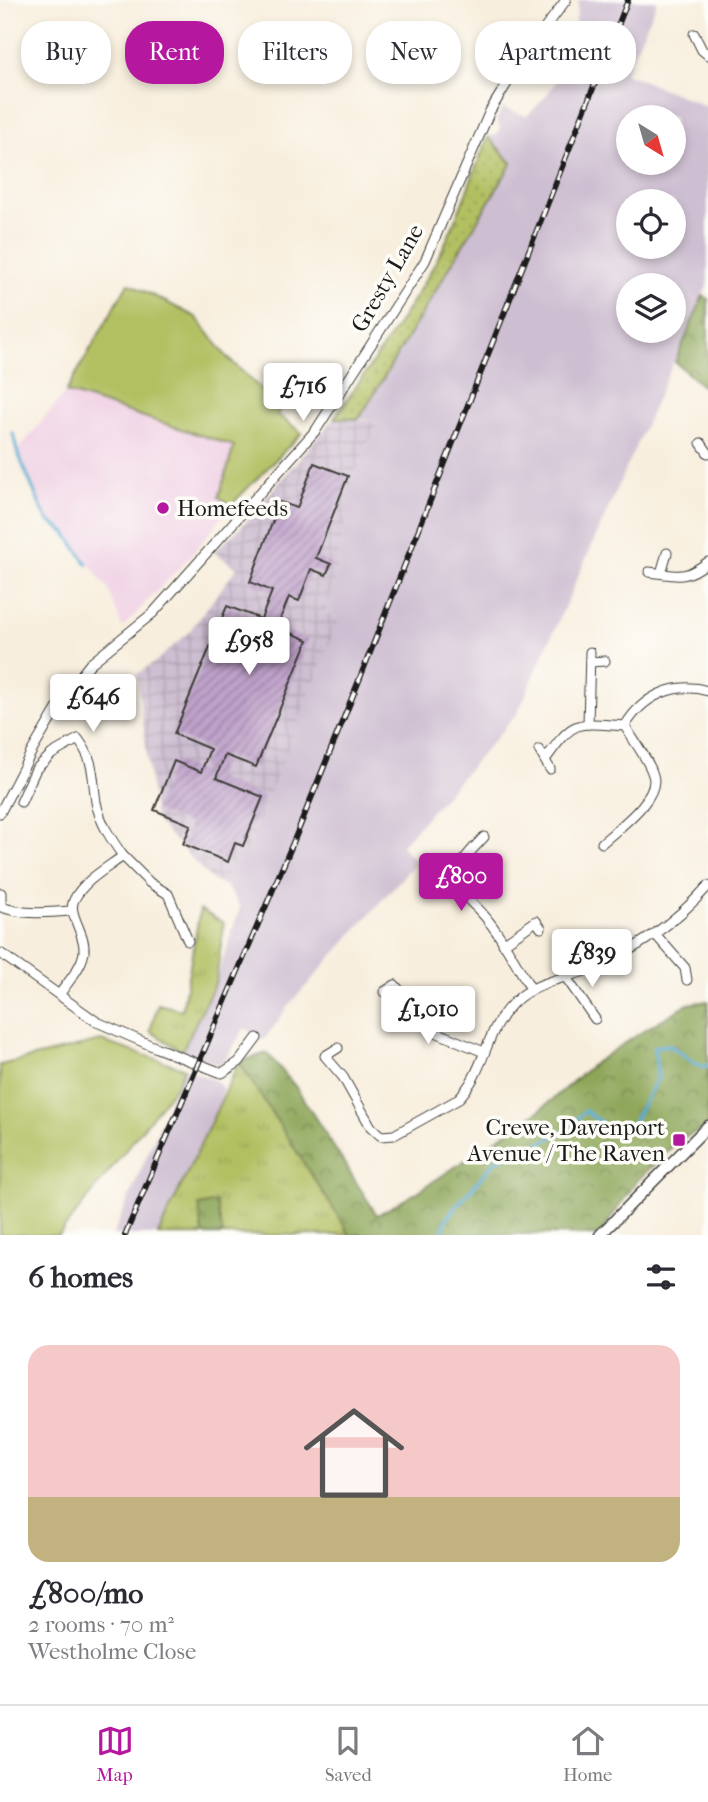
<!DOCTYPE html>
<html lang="en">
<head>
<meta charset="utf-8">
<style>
  body { margin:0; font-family:"IM FELL French Canon",serif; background:#f2f2f3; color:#2b2b33; height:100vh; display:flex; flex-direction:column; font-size:26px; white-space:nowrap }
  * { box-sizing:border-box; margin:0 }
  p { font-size:23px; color:#7c7c81 }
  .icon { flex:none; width:38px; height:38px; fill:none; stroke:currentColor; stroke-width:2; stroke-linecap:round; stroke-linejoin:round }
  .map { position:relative; height:1235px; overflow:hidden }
  .side { display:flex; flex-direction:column; background:#fff; flex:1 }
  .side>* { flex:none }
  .guide { position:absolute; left:21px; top:21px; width:667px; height:63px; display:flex; gap:14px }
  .needle { width:46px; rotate:143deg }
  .buttons { position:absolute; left:616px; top:105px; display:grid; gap:14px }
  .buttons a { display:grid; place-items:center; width:70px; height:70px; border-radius:50%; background:#fff; box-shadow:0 4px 10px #0003; font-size:35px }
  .price { position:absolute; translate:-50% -60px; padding:0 16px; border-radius:7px; background:#fff; color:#222; font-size:23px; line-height:46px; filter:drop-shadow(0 2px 4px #0008) }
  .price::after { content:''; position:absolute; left:50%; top:42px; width:21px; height:16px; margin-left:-10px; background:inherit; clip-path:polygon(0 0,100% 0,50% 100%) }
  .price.on { background:#b5179e; color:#fff }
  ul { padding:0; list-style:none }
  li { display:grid; align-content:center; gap:14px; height:371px; padding:0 28px }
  li span { display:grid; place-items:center; height:217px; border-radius:21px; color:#555 }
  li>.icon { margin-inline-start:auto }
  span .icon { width:126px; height:126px; fill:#fffc; stroke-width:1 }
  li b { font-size:30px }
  h2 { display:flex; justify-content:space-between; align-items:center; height:84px; padding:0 28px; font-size:30px }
  .pill { padding:0 24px; border-radius:28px; background:#fff; box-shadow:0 4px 10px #0003; font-size:24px; line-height:63px }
  .pill.on { background:#b5179e; color:#fff }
  .tabs { display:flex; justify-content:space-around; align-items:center; height:98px; border-top:2px solid #e1e1e2; background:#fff; font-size:19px; color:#7c7c81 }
  .tabs a { display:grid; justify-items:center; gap:4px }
  .tabs .on { color:#b5179e }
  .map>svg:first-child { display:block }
  .built { fill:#f0d0e4 }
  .industrial { fill:url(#industrial-grid) }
  .railway { fill:#cebed1; fill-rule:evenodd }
  .grass { fill:#b2c062; stroke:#676e3f; stroke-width:2 }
  .forest { fill:url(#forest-crowns); stroke:#54613a; stroke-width:2 }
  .park { fill:url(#park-tufts); stroke:#676e3f; stroke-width:2 }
  .garden { fill:url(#garden-dots); stroke:#676e3f; stroke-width:2 }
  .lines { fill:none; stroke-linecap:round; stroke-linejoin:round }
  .stream { stroke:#54a9d0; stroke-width:3.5 }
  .building { fill:url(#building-hatch) }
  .minor-casing { stroke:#3d3c39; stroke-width:11 }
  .tertiary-casing { stroke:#3d3c39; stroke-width:13 }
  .minor { stroke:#fff; stroke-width:9 }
  .tertiary { stroke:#fff; stroke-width:10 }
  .rail-casing { stroke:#1c1c1c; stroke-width:6 }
  .rail { stroke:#fdfcf7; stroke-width:3.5; stroke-dasharray:10; stroke-linecap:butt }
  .poi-dot { fill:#b5179e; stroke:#fdfcf7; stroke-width:2.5 }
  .labels { text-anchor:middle; stroke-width:7; stroke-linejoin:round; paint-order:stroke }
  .street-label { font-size:23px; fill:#1c1c1c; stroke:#fdfcf7 }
  .poi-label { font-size:23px; fill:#1c1c1c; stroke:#fdfcf7; text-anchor:start }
</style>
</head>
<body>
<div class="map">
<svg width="708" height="1235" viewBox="0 0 708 1235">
  <defs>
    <pattern id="industrial-grid" width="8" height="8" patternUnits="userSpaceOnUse" patternTransform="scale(1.75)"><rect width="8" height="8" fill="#cebed1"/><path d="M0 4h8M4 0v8" fill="none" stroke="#b0a3b3"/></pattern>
    <pattern id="forest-crowns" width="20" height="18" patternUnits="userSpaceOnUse" patternTransform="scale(1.75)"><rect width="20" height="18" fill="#8da658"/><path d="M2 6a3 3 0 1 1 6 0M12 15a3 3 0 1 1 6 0" fill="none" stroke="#728648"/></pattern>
    <pattern id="park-tufts" width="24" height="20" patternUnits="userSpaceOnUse" patternTransform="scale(1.75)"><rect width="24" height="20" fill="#b2c062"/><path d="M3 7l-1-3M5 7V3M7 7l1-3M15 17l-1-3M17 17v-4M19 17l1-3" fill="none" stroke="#98a454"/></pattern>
    <pattern id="garden-dots" width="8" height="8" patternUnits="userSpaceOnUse" patternTransform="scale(1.75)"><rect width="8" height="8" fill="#b2c062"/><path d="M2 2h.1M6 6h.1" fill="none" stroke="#98a454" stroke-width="1.8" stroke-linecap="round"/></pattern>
    <pattern id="building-hatch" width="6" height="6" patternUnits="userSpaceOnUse" patternTransform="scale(1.75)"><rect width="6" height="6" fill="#c0a2cb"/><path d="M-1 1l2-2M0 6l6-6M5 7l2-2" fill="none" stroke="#9b83a4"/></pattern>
  </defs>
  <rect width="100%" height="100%" fill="#fdfcf7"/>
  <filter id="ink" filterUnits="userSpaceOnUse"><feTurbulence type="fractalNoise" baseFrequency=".0143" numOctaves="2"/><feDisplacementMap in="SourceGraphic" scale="14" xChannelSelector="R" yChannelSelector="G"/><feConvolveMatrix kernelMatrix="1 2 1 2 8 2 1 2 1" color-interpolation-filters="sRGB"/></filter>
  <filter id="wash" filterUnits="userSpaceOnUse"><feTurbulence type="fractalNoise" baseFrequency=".00686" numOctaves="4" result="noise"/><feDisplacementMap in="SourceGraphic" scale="28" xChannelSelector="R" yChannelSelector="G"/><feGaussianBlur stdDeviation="1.57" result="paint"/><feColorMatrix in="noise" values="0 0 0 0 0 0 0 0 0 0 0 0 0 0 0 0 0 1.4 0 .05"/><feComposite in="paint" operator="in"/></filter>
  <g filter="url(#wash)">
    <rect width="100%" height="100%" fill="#f8eedd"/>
    <polygon class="built" points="66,392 235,446 220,497 231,505 189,558 122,628 109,590 66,533 49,521 43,512 17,451"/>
    <polygon class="industrial" points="334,418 380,422 363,454 349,490 336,576 326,613 340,619 247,851 234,852 226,886 213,881 155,820 137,674 154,663 188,633 237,568 214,552 244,524"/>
    <g class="railway">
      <path d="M579,0H656V5L625,73L708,107V284L517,714L401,846L416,862L290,1004L264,1040L257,1038L245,1028L222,1064H217L182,1051L216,981L240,907L226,886L234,851H247L339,619L326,613L336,576L349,490L363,454L380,422L359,419L511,163L488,137L498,134L500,127L496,120L503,108L527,116L545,97L561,75L572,43ZM628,117H674V163H628ZM628,201H674V247H628ZM628,285H674V331H628Z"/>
      <polygon points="184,1068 216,1081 223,1089 219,1102 157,1235 113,1235"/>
    </g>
    <g class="grass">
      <polygon points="128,283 196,317 227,357 263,391 282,405 277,414 302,433 231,505 219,497 234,446 66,392"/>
      <polygon points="101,1041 184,1068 176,1086 59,1235 0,1235 0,1065"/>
    </g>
    <g class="forest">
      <polygon points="703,296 708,299 708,391 675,362"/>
      <path d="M708,1001V1126L679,1140L637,1181L599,1235C567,1235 535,1232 504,1235H350L239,1062L267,1053L295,1086L377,1215L416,1193L539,1111L593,1064L654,1024L688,1004Z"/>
      <polygon points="216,1202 223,1235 203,1235 199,1206"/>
    </g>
    <g class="park">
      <polygon points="200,910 224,923 216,981 182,1051 150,1031 158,1004 182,1010"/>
      <polygon points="239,1062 350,1235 223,1235 216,1202 199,1206 203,1235 158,1235"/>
    </g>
    <path class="garden" d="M488,137L512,163L359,419L334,418C369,369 404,318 434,265C456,225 470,180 488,137Z"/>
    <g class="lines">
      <g class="stream">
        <polyline points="13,433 17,451 43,512 49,521 66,533 87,564"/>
        <polyline points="441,1235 447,1217 496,1160 536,1145 567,1130 585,1111 618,1135 629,1129 658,1078 654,1047 669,1045 696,1064 705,1067 708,1065"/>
      </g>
    </g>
    <g id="blocks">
      <polygon class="building" points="314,463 348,476 316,558 331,564 326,575 311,569 299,601 289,597 277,627 308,640 256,767 225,755 216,778 263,797 243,846 235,843 228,862 183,844 191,825 154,810 174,761 201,772 210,749 174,734 227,606 261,619 272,591 250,582 280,502 297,508"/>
    </g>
  </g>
  <g filter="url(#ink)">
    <use href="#blocks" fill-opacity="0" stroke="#3d3c39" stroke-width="2"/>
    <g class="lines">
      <defs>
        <g id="minor">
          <polyline points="694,34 702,50 708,55"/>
          <polyline points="701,443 708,453"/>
          <path d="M649,572C678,575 683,581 708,562"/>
          <polyline points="661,573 667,553"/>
          <polyline points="590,662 605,661"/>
          <polyline points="588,724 590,652"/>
          <polyline points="539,750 550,769"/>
          <path d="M545,760C575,718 575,723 625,726C643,696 674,681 708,691"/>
          <path d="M21,802L36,769L52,754L78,739C95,762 92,775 96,802C100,823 111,839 123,856"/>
          <polyline points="0,813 32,751 64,697 90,664 153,613 316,430 425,261 490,111 522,59 566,0"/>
          <path d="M484,837C474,848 458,862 458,877C457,893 471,901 481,912C501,934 516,964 531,989"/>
          <path d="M602,843C617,829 661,798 653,775C648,758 634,742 625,726"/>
          <path d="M1,893V907C25,915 47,913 71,911"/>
          <polyline points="655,934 685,968 687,980"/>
          <polyline points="503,944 536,921 541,928"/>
          <polyline points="0,953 97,1022 157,1048 222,1073 239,1062 257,1038"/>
          <polyline points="565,976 595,1019"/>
          <polyline points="384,992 395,985 433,1031 484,1052"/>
          <path d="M59,995C68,982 82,967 84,952C86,933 67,914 74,900C83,881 107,868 123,856L150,883L168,894L188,941"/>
          <path d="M338,1048L325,1056L343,1077L371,1127L381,1136L394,1135L457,1100C489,1068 483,1026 520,997C540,981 567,978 590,969C635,951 676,922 708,886"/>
        </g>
        <polyline id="tertiary" points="600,1235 708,1126"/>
      </defs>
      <use href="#minor" class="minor-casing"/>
      <use href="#tertiary" class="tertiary-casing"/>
      <use href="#minor" class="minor"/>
      <use href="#tertiary" class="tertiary"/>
      <defs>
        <polyline id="rail" points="125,1235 295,838 358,683 628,0"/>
      </defs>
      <use href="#rail" class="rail-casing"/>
      <use href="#rail" class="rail"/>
    </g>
  </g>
  <g class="poi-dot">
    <circle cx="163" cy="508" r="7"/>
    <rect x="672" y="1133" width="14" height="14" rx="3.5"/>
  </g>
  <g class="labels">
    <g class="street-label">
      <text transform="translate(387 278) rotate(-60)" y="8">Gresty Lane</text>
    </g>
    <g class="poi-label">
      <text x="177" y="516">Homefeeds</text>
      <text x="665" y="1135" text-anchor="end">Crewe, Davenport<tspan x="665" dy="26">Avenue / The Raven</tspan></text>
    </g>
  </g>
</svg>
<div class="buttons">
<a><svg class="needle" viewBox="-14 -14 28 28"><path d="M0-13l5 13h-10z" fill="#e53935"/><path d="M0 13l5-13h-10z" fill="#7c7c81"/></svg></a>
<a><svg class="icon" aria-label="locate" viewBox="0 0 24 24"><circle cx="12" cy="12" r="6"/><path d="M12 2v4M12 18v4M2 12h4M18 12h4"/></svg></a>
<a><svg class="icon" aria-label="layers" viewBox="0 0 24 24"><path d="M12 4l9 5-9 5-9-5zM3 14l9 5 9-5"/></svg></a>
</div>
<b class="price" style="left:303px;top:423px">£716</b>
<b class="price" style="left:249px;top:677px">£958</b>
<b class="price" style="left:93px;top:734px">£646</b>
<b class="price on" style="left:461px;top:913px">£800</b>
<b class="price" style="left:592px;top:989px">£839</b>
<b class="price" style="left:428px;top:1046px">£1,010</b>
<div class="guide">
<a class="pill">Buy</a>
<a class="pill on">Rent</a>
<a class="pill">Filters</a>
<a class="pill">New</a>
<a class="pill">Apartment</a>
</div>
</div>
<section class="side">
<h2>6 homes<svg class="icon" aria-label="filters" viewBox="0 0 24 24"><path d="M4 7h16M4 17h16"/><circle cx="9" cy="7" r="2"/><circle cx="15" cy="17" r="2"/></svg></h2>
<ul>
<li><span style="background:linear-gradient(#f6c9c9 70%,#c2b280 0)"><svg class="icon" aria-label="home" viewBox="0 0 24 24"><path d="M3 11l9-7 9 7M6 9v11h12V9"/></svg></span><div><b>£800/mo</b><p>2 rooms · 70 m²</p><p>Westholme Close</p></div></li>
</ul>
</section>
<nav class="tabs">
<a class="on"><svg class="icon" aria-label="map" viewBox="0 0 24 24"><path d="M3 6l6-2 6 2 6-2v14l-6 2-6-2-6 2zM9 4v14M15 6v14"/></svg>Map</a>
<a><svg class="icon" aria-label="saved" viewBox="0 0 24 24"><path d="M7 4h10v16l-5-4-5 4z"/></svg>Saved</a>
<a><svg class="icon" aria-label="home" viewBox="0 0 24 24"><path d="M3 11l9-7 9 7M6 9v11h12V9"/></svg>Home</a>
</nav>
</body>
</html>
